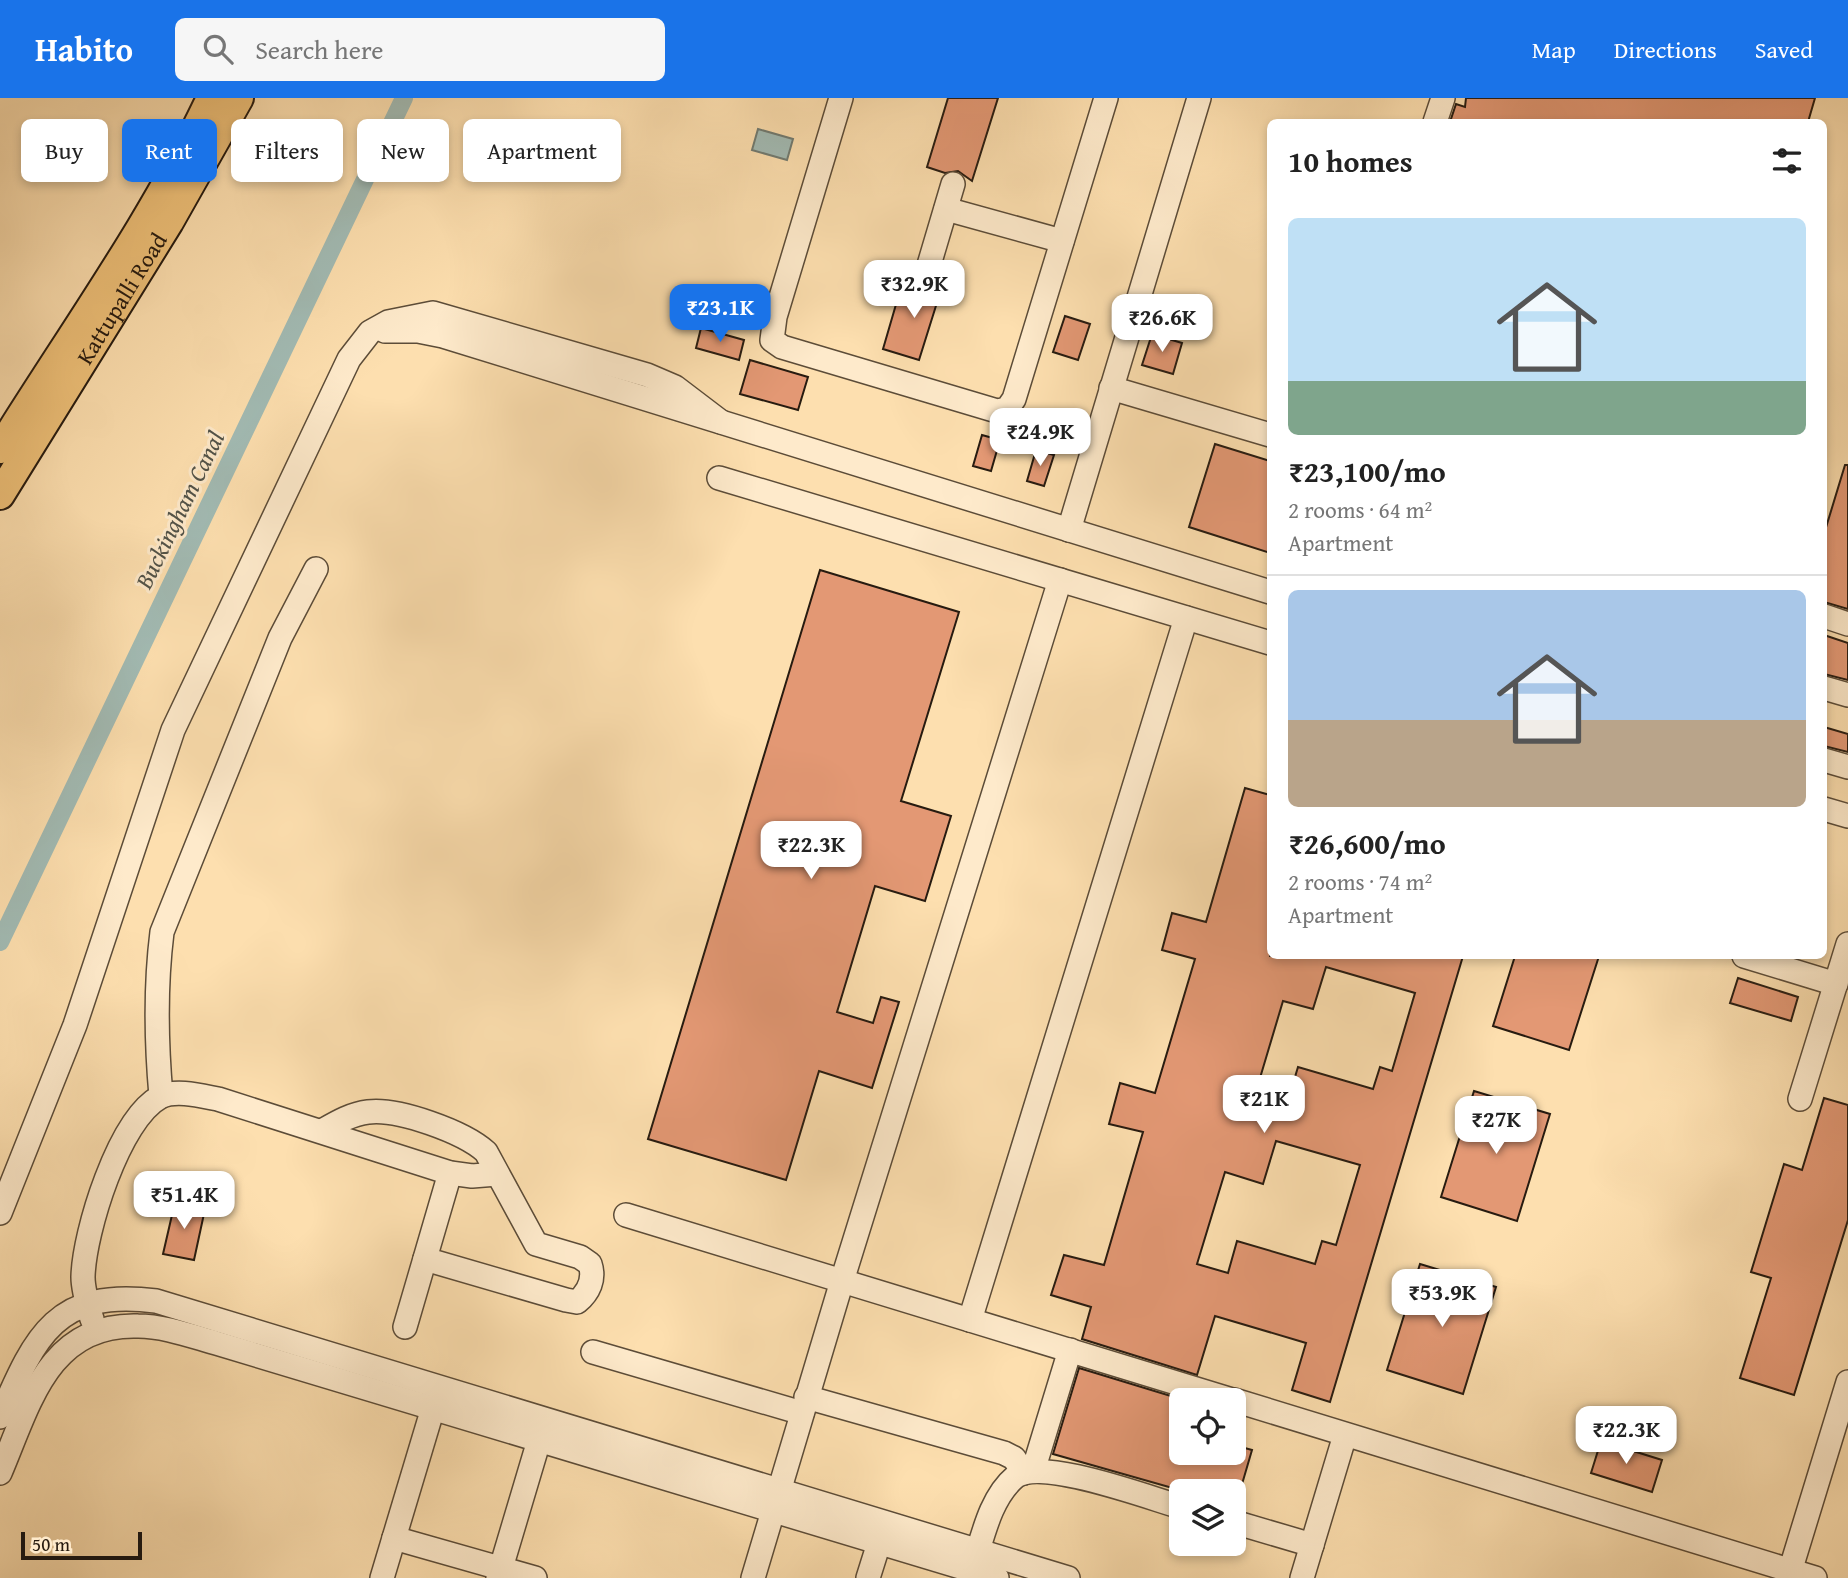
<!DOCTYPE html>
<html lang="en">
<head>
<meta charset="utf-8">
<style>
  body { margin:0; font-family:"Gentium Book Plus",serif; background:#f6f6f6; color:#222; height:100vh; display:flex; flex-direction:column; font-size:26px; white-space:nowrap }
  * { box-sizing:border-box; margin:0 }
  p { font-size:23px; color:#767676 }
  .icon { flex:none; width:38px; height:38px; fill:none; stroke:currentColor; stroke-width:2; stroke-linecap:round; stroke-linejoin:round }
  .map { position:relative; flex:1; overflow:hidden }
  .drawer { position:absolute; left:1267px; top:21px; width:560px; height:840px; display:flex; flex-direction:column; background:#fff; border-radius:10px; box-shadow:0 4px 10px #0003 }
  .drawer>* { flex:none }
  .banner { position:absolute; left:21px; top:21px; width:665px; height:63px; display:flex; gap:14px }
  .fabs { position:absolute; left:1169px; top:1290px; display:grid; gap:14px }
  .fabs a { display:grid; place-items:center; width:77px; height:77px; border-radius:10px; background:#fff; box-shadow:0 4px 10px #0003; font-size:35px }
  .scale { position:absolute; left:21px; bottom:18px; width:121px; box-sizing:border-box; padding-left:7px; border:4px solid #271b10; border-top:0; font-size:19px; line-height:24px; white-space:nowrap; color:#271b10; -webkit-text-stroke:5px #feeacb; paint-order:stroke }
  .price { position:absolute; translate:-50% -60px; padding:0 16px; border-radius:14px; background:#fff; color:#222; font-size:23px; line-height:46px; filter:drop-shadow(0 2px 4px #0008) }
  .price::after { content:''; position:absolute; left:50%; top:42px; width:21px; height:16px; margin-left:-10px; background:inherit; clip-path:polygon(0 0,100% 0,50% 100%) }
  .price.on { background:#1a73e8; color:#fff }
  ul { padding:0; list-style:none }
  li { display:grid; align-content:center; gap:14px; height:371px; padding:0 21px }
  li+li { border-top:2px solid #e0e0e0 }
  li span { display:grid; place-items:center; height:217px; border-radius:10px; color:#555 }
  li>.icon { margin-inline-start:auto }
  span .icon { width:126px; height:126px; fill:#fffc; stroke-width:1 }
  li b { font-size:30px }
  h2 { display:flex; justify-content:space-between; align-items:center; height:84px; padding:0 21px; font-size:30px }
  .chip { padding:0 24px; border-radius:10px; background:#fff; box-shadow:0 4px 10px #0003; font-size:24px; line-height:63px }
  .chip.on { background:#1a73e8; color:#fff }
  header { display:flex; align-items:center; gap:42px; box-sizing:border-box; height:98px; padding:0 35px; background:#1a73e8; color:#fff }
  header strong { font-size:33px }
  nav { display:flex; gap:38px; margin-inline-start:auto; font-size:24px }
  .search { width:490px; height:63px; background:#f6f6f6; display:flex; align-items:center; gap:18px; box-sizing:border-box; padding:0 24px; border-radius:10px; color:#767676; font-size:26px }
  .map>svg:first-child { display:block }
  .water { fill:#a2bbb4; stroke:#717b72; stroke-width:2 }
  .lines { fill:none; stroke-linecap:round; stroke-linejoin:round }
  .canal { stroke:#a2bbb4; stroke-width:18 }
  .building { fill:#e39874; stroke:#271b10; stroke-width:2; fill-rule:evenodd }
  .minor-casing { stroke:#5c4c38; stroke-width:26 }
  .major-casing { stroke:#271b10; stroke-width:32 }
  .minor { stroke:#feeacb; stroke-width:23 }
  .major { stroke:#eec078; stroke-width:28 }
  .labels { text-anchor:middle; stroke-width:6; stroke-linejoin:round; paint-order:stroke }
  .street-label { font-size:23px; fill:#271b10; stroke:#feeacb }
  .water-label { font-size:24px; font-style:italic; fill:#525349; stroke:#feeacb }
</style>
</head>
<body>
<header>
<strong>Habito</strong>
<div class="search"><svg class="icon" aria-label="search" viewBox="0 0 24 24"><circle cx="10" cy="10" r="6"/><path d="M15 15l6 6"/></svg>Search here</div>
<nav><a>Map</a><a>Directions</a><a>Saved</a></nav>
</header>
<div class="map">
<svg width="1848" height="1480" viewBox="0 0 1848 1480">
  <rect width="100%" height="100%" fill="#fddfaf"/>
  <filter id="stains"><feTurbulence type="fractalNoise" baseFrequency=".00286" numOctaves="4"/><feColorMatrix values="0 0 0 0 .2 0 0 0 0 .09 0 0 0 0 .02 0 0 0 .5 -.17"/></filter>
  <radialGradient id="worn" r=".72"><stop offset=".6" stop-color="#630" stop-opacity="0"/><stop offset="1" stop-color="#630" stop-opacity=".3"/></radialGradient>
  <polygon class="water" points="758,31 793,41 787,62 752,52"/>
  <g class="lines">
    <polyline class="canal" points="0,844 404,0"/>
  </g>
  <g class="building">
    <polygon points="948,0 998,0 972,83 958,73 945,75 927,69"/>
    <polygon points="1466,0 1815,0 1808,24 1450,24 1456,6 1465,9"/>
    <polygon points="920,177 926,181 945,179 919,262 883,251 897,203 911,207"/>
    <polygon points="1065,218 1090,226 1078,262 1053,254"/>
    <polygon points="701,230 744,242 739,262 696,250"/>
    <polygon points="1152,236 1182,245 1173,276 1142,267"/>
    <polygon points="750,262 808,279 798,312 740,296"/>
    <polygon points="982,337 1000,342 991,373 973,368"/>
    <polygon points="1215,346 1270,363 1270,455 1189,429"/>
    <polygon points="1036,352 1054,357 1044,388 1027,383"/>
    <polygon points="1845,367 1848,367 1848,511 1824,504 1824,436"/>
    <polygon points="820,472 959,514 901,703 951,718 925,803 875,788 837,914 873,925 881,899 899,904 872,990 819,973 786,1082 648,1041"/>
    <polygon points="1824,537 1848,545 1848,582 1824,576"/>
    <polygon points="1824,629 1848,636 1848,654 1824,648"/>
    <path d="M1245,690L1270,697V858H1463L1330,1304L1292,1292L1306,1245L1215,1218L1197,1277L1082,1241L1091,1209L1051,1197L1064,1157L1104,1167L1143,1034L1109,1026L1120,985L1155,995L1195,861L1162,852L1172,815L1206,824ZM1326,869L1415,895L1392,973L1380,969L1373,991L1298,969L1292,989L1260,980L1283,903L1313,911ZM1276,1043L1360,1067L1336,1147L1322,1143L1315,1166L1237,1143L1228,1175L1197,1166L1225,1074L1263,1086Z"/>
    <polygon points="1515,858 1599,858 1569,952 1493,928"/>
    <polygon points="1738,880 1798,899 1791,923 1730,905"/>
    <polygon points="1474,993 1550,1016 1517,1123 1441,1099"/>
    <polygon points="1824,1000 1848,1007 1848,1122 1794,1297 1740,1280 1771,1180 1751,1174 1784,1066 1802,1072"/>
    <polygon points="175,1104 205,1111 194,1162 163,1156"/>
    <polygon points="1420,1166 1496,1189 1463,1296 1387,1272"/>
    <polygon points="1079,1270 1184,1302 1181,1302 1181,1354 1234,1354 1234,1347 1252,1352 1240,1393 1183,1393 1053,1356"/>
    <polygon points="1601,1343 1662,1362 1652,1394 1591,1375"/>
  </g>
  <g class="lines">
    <defs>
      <g id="minor">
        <polyline points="841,0 775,219 772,242 782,249 997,313 1007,311 1014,301 1106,0"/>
        <polyline points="1435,24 1443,0"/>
        <polyline points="946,111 1062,143"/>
        <polyline points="929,167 953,86"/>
        <polyline points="385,233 418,233 443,238 1270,494"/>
        <polyline points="1111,290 1270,337"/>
        <polyline points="719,380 1270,545"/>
        <polyline points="1069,432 1199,0"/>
        <polyline points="1824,518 1848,526"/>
        <polyline points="1824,590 1848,597"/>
        <polyline points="1824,662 1848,669"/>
        <polyline points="1824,711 1848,718"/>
        <polyline points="1744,858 1836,886"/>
        <path d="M161,998C156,942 155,890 162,834L280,540L316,471"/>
        <polyline points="1800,1001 1848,846"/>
        <path d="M322,1033C336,1025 351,1016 368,1014C398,1010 464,1034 486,1054L536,1146L580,1159L590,1166C595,1181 589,1194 577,1204L566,1202L425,1161"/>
        <polyline points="0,1115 75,927 173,632 349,261 370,234 388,224 433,215 647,277 675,289 721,324"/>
        <polyline points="626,1117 1232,1302"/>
        <path d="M92,1221C88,1208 83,1193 83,1179C84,1134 119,1021 160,999C176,991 202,998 218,1001L450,1075L472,1078L497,1076"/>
        <polyline points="970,1222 1186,520"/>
        <polyline points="405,1229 450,1075"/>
        <polyline points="593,1254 802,1315"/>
        <polyline points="806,1299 1004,1355 1014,1360 1024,1375"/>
        <polyline points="1234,1302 1815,1480"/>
        <path d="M0,1319C35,1239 55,1190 156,1203L1068,1480"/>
        <polyline points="1033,1373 1070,1252"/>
        <path d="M0,1375C29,1307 48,1225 138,1228C164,1228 191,1238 216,1245L997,1480"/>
        <polyline points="1234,1424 1312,1447"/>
        <polyline points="394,1440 535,1480"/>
        <path d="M974,1466C983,1437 991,1399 1015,1379C1041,1359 1149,1400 1181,1409"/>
        <polyline points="382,1480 433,1310"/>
        <polyline points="498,1480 543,1329"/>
        <polyline points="753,1480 842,1183 1060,482"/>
        <polyline points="868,1480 879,1445"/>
        <polyline points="1302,1480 1345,1337"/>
        <polyline points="1788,1480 1848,1284"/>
      </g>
      <g id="major">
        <path d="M0,351C72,235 153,124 211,0"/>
        <path id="s1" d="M0,397L169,124L239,0"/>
      </g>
    </defs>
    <use href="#minor" class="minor-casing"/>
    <use href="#major" class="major-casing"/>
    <use href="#minor" class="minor"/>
    <use href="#major" class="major"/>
  </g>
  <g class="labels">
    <g class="street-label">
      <text dy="8" stroke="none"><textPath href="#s1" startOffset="231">Kattupalli Road</textPath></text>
    </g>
    <g class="water-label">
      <text transform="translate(180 412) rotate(-64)" y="8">Buckingham Canal</text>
    </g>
  </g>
  <rect width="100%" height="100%" filter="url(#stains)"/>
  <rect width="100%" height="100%" fill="url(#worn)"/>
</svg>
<div class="fabs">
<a><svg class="icon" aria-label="locate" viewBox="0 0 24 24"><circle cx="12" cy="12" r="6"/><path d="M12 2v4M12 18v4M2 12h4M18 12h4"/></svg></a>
<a><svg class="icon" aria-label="layers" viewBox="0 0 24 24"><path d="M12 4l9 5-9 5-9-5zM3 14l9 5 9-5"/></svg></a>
</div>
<div class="scale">50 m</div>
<b class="price" style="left:914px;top:222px">₹32.9K</b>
<b class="price on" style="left:720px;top:246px">₹23.1K</b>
<b class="price" style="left:1162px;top:256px">₹26.6K</b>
<b class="price" style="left:1040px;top:370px">₹24.9K</b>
<b class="price" style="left:811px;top:783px">₹22.3K</b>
<b class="price" style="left:1264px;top:1037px">₹21K</b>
<b class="price" style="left:1496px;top:1058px">₹27K</b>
<b class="price" style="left:184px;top:1133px">₹51.4K</b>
<b class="price" style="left:1442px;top:1231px">₹53.9K</b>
<b class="price" style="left:1626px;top:1368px">₹22.3K</b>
<div class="banner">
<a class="chip">Buy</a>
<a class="chip on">Rent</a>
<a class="chip">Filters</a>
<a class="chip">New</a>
<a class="chip">Apartment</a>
</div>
<section class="drawer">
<h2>10 homes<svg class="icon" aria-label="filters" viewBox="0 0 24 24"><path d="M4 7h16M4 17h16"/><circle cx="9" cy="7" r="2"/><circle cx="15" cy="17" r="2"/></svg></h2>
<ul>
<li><span style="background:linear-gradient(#bfe0f5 75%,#7fa58c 0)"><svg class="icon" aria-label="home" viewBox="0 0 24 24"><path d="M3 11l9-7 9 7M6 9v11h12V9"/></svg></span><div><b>₹23,100/mo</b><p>2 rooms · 64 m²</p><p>Apartment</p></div></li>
<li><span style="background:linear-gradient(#a9c7e8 60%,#b9a48a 0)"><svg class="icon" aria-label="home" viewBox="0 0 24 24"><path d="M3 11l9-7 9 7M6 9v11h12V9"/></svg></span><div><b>₹26,600/mo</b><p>2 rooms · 74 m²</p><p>Apartment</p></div></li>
</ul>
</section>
</div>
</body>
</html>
